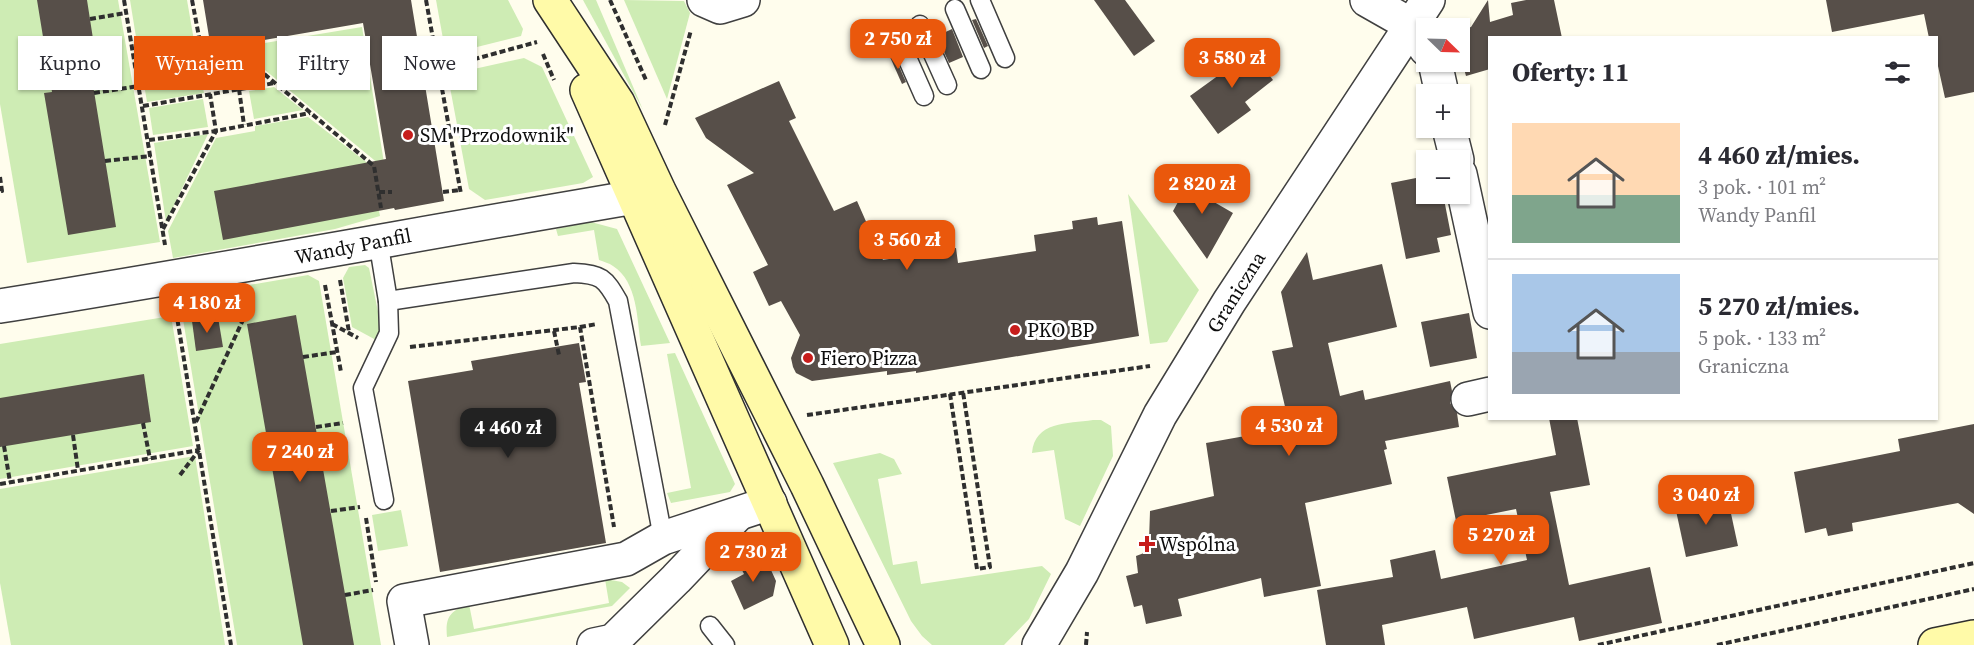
<!DOCTYPE html>
<html lang="pl">
<head>
<meta charset="utf-8">
<style>
  body { margin:0; font-family:"Source Serif 4",serif; background:#f7f7f7; color:#2b2b33; height:100vh; display:flex; flex-direction:column; font-size:22px; white-space:nowrap }
  * { box-sizing:border-box; margin:0 }
  p { font-size:20px; color:#7c7c81 }
  .icon { flex:none; width:33px; height:33px; fill:none; stroke:currentColor; stroke-width:2; stroke-linecap:round; stroke-linejoin:round }
  .map { position:relative; flex:1; overflow:hidden }
  .panel { position:absolute; left:1488px; top:36px; width:450px; height:384px; display:flex; flex-direction:column; background:#fff; border-radius:0px; box-shadow:0 2px 4px #0004 }
  .panel>* { flex:none }
  .hud { position:absolute; left:18px; top:36px; width:570px; height:54px; display:flex; gap:12px }
  .needle { width:39px; rotate:113deg }
  .buttons { position:absolute; left:1416px; top:18px; display:grid; gap:12px }
  .buttons a { display:grid; place-items:center; width:54px; height:54px; border-radius:0px; background:#fff; box-shadow:0 2px 4px #0004; font-size:30px }
  .price { position:absolute; translate:-50% -51px; padding:0 14px; border-radius:12px; background:#ea580c; color:#fff; font-size:20px; line-height:39px; filter:drop-shadow(0 2px 3px #0008) }
  .price::after { content:''; position:absolute; left:50%; top:36px; width:18px; height:14px; margin-left:-9px; background:inherit; clip-path:polygon(0 0,100% 0,50% 100%) }
  .price.current { background:#222; color:#fff }
  ul { padding:0; list-style:none }
  li { display:flex; align-items:center; gap:18px; height:150px; padding:0 24px }
  li+li { border-top:2px solid #e1e1e2 }
  li span { display:grid; place-items:center; flex:none; width:168px; height:120px; border-radius:0px; color:#555 }
  li>.icon { margin-inline-start:auto }
  span .icon { width:72px; height:72px; fill:#fffc; stroke-width:1 }
  li b { font-size:26px }
  h2 { display:flex; justify-content:space-between; align-items:center; height:72px; padding:0 24px; font-size:26px }
  .pill { padding:0 21px; border-radius:0px; background:#fff; box-shadow:0 2px 4px #0004; font-size:21px; line-height:54px }
  .pill.current { background:#ea580c; color:#fff }
  .map>svg:first-child { display:block }
  .green { fill:#ceecb4 }
  .building { fill:#574f49 }
  .lines { fill:none; stroke-linecap:round; stroke-linejoin:round }
  .lane-casing { stroke:#404040; stroke-width:21 }
  .street-casing { stroke:#404040; stroke-width:36 }
  .secondary-casing { stroke:#2f2f2f; stroke-width:36 }
  .path { stroke:#2f2f2f; stroke-width:4; stroke-dasharray:6 3; stroke-linecap:butt }
  .lane { stroke:#fff; stroke-width:18 }
  .street { stroke:#fff; stroke-width:33 }
  .secondary { stroke:#fffaa8; stroke-width:33 }
  .poi-dot { fill:#c71d1b; stroke:#fff; stroke-width:2 }
  .labels { text-anchor:middle; stroke-width:6; stroke-linejoin:round; paint-order:stroke }
  .poi-label { font-size:20px; fill:#0d0d0d; stroke:#fff; text-anchor:start }
  .street-label { font-size:20px; fill:#0d0d0d; stroke:#fff }
</style>
</head>
<body>
<div class="map">
<svg width="1974" height="645" viewBox="0 0 1974 645">
  <rect width="100%" height="100%" fill="#fffded"/>
  <g class="green">
    <polygon points="0,0 118,0 160,242 27,263 0,104"/>
    <polygon points="130,0 187,0 197,58 141,68"/>
    <polygon points="436,0 508,0 523,29 521,36 453,53 445,50"/>
    <polygon points="583,0 596,0 643,110"/>
    <polygon points="624,0 684,1 690,13 667,99"/>
    <polygon points="362,27 385,169 254,61 252,45"/>
    <polygon points="524,58 542,67 593,177 583,183 485,200 469,189 449,82 456,73"/>
    <polygon points="214,66 217,86 203,88 204,93 147,102 143,78"/>
    <polygon points="274,87 303,110 254,119 249,91"/>
    <polygon points="203,99 208,127 153,135 149,108"/>
    <polygon points="308,117 370,165 380,216 335,229 173,258 168,231 216,138 255,131 255,126"/>
    <polygon points="208,134 166,222 154,143"/>
    <polygon points="1128,194 1199,290 1167,342 1150,344"/>
    <path d="M591,222L617,229L670,343L641,346C637,320 638,282 613,266C609,263 604,262 599,260L594,230L558,236L556,229Z"/>
    <polygon points="365,265 369,268 382,331 376,340 352,327 343,278 349,267"/>
    <polygon points="308,275 319,281 381,645 237,645 180,301 184,296"/>
    <polygon points="171,316 193,446 0,479 0,344"/>
    <polygon points="675,353 735,484 730,492 671,503 667,493 691,488 667,354"/>
    <path d="M1093,420H1101L1111,426L1113,456L1080,526L1065,519L1054,450L1032,453C1035,421 1067,424 1093,420Z"/>
    <polygon points="880,453 894,459 902,474 878,479 893,565 917,561 921,584 1042,566 1051,574 1029,619 1004,645 932,645 922,636 911,621 833,463"/>
    <polygon points="195,456 225,645 11,645 0,583 0,489"/>
    <polygon points="401,510 408,546 378,551 372,515"/>
    <path d="M605,579L622,582L630,588L612,606L447,637C445,617 450,611 469,604L474,629L609,603Z"/>
  </g>
  <g class="building">
    <polygon points="37,0 87,0 100,84 93,85 116,227 68,235 44,93 52,92"/>
    <polygon points="203,0 411,0 444,201 395,210 394,208 223,240 214,191 386,159 363,23 211,49"/>
    <polygon points="1094,0 1125,0 1155,41 1134,56"/>
    <polygon points="1488,0 1490,22 1513,15 1511,3 1526,0 1554,0 1562,38 1490,38 1490,69 1466,76 1460,54 1460,46 1465,38 1463,38 1461,30 1471,27"/>
    <polygon points="1826,0 1974,0 1974,92 1945,98 1936,57 1936,38 1929,38 1924,14 1832,32"/>
    <polygon points="976,19 988,46 984,48 972,20"/>
    <polygon points="952,29 963,57 949,63 937,36"/>
    <polygon points="1245,43 1273,80 1245,102 1251,110 1218,134 1190,96 1219,75 1213,67"/>
    <polygon points="894,55 906,82 902,84 890,57"/>
    <polygon points="779,81 796,118 789,121 834,211 857,201 883,260 956,248 958,263 1036,251 1034,235 1073,229 1072,221 1097,217 1098,225 1122,221 1139,336 916,373 916,371 887,375 887,371 812,381 796,373 793,367 791,358 800,335 781,301 769,306 753,272 768,265 727,185 754,173 706,138 695,118"/>
    <polygon points="1193,175 1219,191 1214,202 1233,213 1207,259 1173,211"/>
    <polygon points="1426,176 1426,194 1443,194 1451,235 1437,238 1440,252 1406,259 1391,183"/>
    <polygon points="1307,252 1313,280 1382,264 1397,327 1328,343 1340,396 1363,390 1365,400 1450,381 1452,391 1450,403 1457,413 1459,427 1385,441 1387,449 1384,450 1392,484 1305,503 1321,586 1264,597 1261,578 1178,599 1182,616 1146,624 1142,605 1134,607 1126,576 1138,573 1136,556 1144,553 1142,543 1149,541 1150,511 1214,496 1206,443 1290,428 1272,351 1293,347 1281,292"/>
    <polygon points="1469,313 1477,358 1430,367 1421,322"/>
    <polygon points="296,315 305,367 354,645 303,645 247,324"/>
    <polygon points="218,317 223,347 196,351 192,321"/>
    <polygon points="579,343 586,382 579,383 606,543 440,572 408,381 473,370 471,361"/>
    <polygon points="144,374 151,422 0,447 0,398"/>
    <polygon points="1549,418 1577,418 1590,485 1550,492 1569,585 1650,567 1662,623 1579,641 1574,617 1474,639 1467,607 1382,625 1385,645 1326,645 1317,590 1393,577 1390,560 1435,550 1441,579 1527,560 1516,509 1456,521 1447,477 1556,455"/>
    <polygon points="1974,424 1974,514 1958,503 1852,523 1853,531 1828,536 1826,528 1805,533 1794,472 1900,451 1898,439"/>
    <polygon points="1727,495 1738,546 1686,557 1675,506"/>
    <polygon points="733,552 771,570 776,581 773,596 744,610 731,581 744,574"/>
  </g>
  <g class="lines">
    <defs>
      <g id="lane">
        <polyline points="980,0 1005,58"/>
        <polyline points="955,9 981,69"/>
        <polyline points="920,25 947,85"/>
        <polyline points="897,35 924,96"/>
        <path d="M378,240L388,301L574,273C601,274 605,278 618,301L663,538"/>
        <polyline points="384,500 363,388 389,333 388,301"/>
        <polyline points="710,626 725,645"/>
      </g>
      <g id="street">
        <polyline points="704,0 720,7 743,0"/>
        <polyline points="1367,0 1411,25 1426,49"/>
        <polyline points="1435,62 1442,94"/>
        <polyline points="1449,128 1457,160"/>
        <polyline points="1460,174 1490,312"/>
        <path d="M0,306C212,272 423,233 635,197"/>
        <polyline points="1468,399 1490,394"/>
        <polyline points="412,645 404,601 626,559 663,538 770,503"/>
        <polyline points="594,645 613,641 676,579 737,515"/>
        <polyline points="1039,645 1082,572 1160,415 1229,302 1428,0"/>
      </g>
      <g id="secondary">
        <polyline points="550,0 618,103 659,191 807,485 883,645"/>
        <polyline points="587,90 832,645"/>
        <polyline points="1935,645 1974,637"/>
      </g>
    </defs>
    <use href="#lane" class="lane-casing"/>
    <use href="#street" class="street-casing"/>
    <use href="#secondary" class="secondary-casing"/>
    <g class="path">
      <polyline points="124,0 165,245"/>
      <polyline points="192,0 204,63"/>
      <polyline points="426,0 461,194"/>
      <polyline points="610,0 646,80"/>
      <polyline points="90,19 126,13"/>
      <polyline points="220,48 227,92"/>
      <polyline points="543,54 554,80"/>
      <polyline points="137,74 244,57 374,166 381,208"/>
      <polyline points="424,79 438,69 537,42"/>
      <polyline points="239,89 244,125"/>
      <polyline points="94,93 139,86"/>
      <polyline points="143,106 275,83"/>
      <polyline points="665,125 691,30"/>
      <polyline points="149,140 216,131 310,113"/>
      <polyline points="105,161 151,156"/>
      <polyline points="0,177 2,191 0,191"/>
      <polyline points="379,192 392,192"/>
      <polyline points="443,192 461,190"/>
      <polyline points="163,229 216,131 210,94"/>
      <polyline points="340,280 349,332"/>
      <polyline points="325,285 341,372"/>
      <polyline points="176,311 231,645"/>
      <polyline points="332,324 358,338"/>
      <polyline points="580,327 597,324"/>
      <polyline points="554,331 559,355"/>
      <polyline points="410,347 580,327 614,527"/>
      <polyline points="303,357 337,352"/>
      <polyline points="950,394 977,569 990,567 963,392"/>
      <polyline points="807,415 1150,366"/>
      <polyline points="196,422 253,298"/>
      <polyline points="143,423 150,459"/>
      <polyline points="316,427 343,423"/>
      <polyline points="73,435 78,470"/>
      <polyline points="4,446 10,482"/>
      <polyline points="180,475 199,450"/>
      <polyline points="0,484 199,450"/>
      <polyline points="331,511 360,507"/>
      <polyline points="366,518 376,582"/>
      <polyline points="345,595 373,590"/>
      <polyline points="1086,645 1087,632"/>
      <polyline points="1598,645 1974,563"/>
      <polyline points="1717,645 1974,589"/>
    </g>
    <use href="#lane" class="lane"/>
    <use href="#street" class="street"/>
    <use href="#secondary" class="secondary"/>
  </g>
  <g class="poi-dot">
    <circle cx="408" cy="135" r="6"/>
    <circle cx="1015" cy="330" r="6"/>
    <circle cx="808" cy="358" r="6"/>
    <path d="M1144 535h6v6h6v6h-6v6h-6v-6h-6v-6h6z"/>
  </g>
  <g class="labels">
    <g class="poi-label">
      <text x="420" y="142">SM "Przodownik"</text>
      <text x="1027" y="337">PKO BP</text>
      <text x="820" y="365">Fiero Pizza</text>
      <text x="1159" y="551">Wspólna</text>
    </g>
    <g class="street-label">
      <text transform="translate(353 246) rotate(-11)" y="7">Wandy Panfil</text>
      <text transform="translate(1236 292) rotate(-58)" y="7">Graniczna</text>
    </g>
  </g>
</svg>
<div class="buttons">
<a><svg class="needle" viewBox="-14 -14 28 28"><path d="M0-13l5 13h-10z" fill="#e53935"/><path d="M0 13l5-13h-10z" fill="#7c7c81"/></svg></a>
<a>+</a>
<a>−</a>
</div>
<b class="price" style="left:898px;top:70px">2 750 zł</b>
<b class="price" style="left:1232px;top:89px">3 580 zł</b>
<b class="price" style="left:1202px;top:215px">2 820 zł</b>
<b class="price" style="left:907px;top:271px">3 560 zł</b>
<b class="price" style="left:207px;top:334px">4 180 zł</b>
<b class="price" style="left:1289px;top:457px">4 530 zł</b>
<b class="price current" style="left:508px;top:459px">4 460 zł</b>
<b class="price" style="left:300px;top:483px">7 240 zł</b>
<b class="price" style="left:1706px;top:526px">3 040 zł</b>
<b class="price" style="left:1501px;top:566px">5 270 zł</b>
<b class="price" style="left:753px;top:583px">2 730 zł</b>
<div class="hud">
<a class="pill">Kupno</a>
<a class="pill current">Wynajem</a>
<a class="pill">Filtry</a>
<a class="pill">Nowe</a>
</div>
<section class="panel">
<h2>Oferty: 11<svg class="icon" aria-label="filters" viewBox="0 0 24 24"><path d="M4 7h16M4 17h16"/><circle cx="9" cy="7" r="2"/><circle cx="15" cy="17" r="2"/></svg></h2>
<ul>
<li><span style="background:linear-gradient(#ffd9b3 60%,#7fa58c 0)"><svg class="icon" aria-label="home" viewBox="0 0 24 24"><path d="M3 11l9-7 9 7M6 9v11h12V9"/></svg></span><div><b>4 460 zł/mies.</b><p>3 pok. · 101 m²</p><p>Wandy Panfil</p></div></li>
<li><span style="background:linear-gradient(#a9c7e8 65%,#9aa5b1 0)"><svg class="icon" aria-label="home" viewBox="0 0 24 24"><path d="M3 11l9-7 9 7M6 9v11h12V9"/></svg></span><div><b>5 270 zł/mies.</b><p>5 pok. · 133 m²</p><p>Graniczna</p></div></li>
</ul>
</section>
</div>
</body>
</html>
